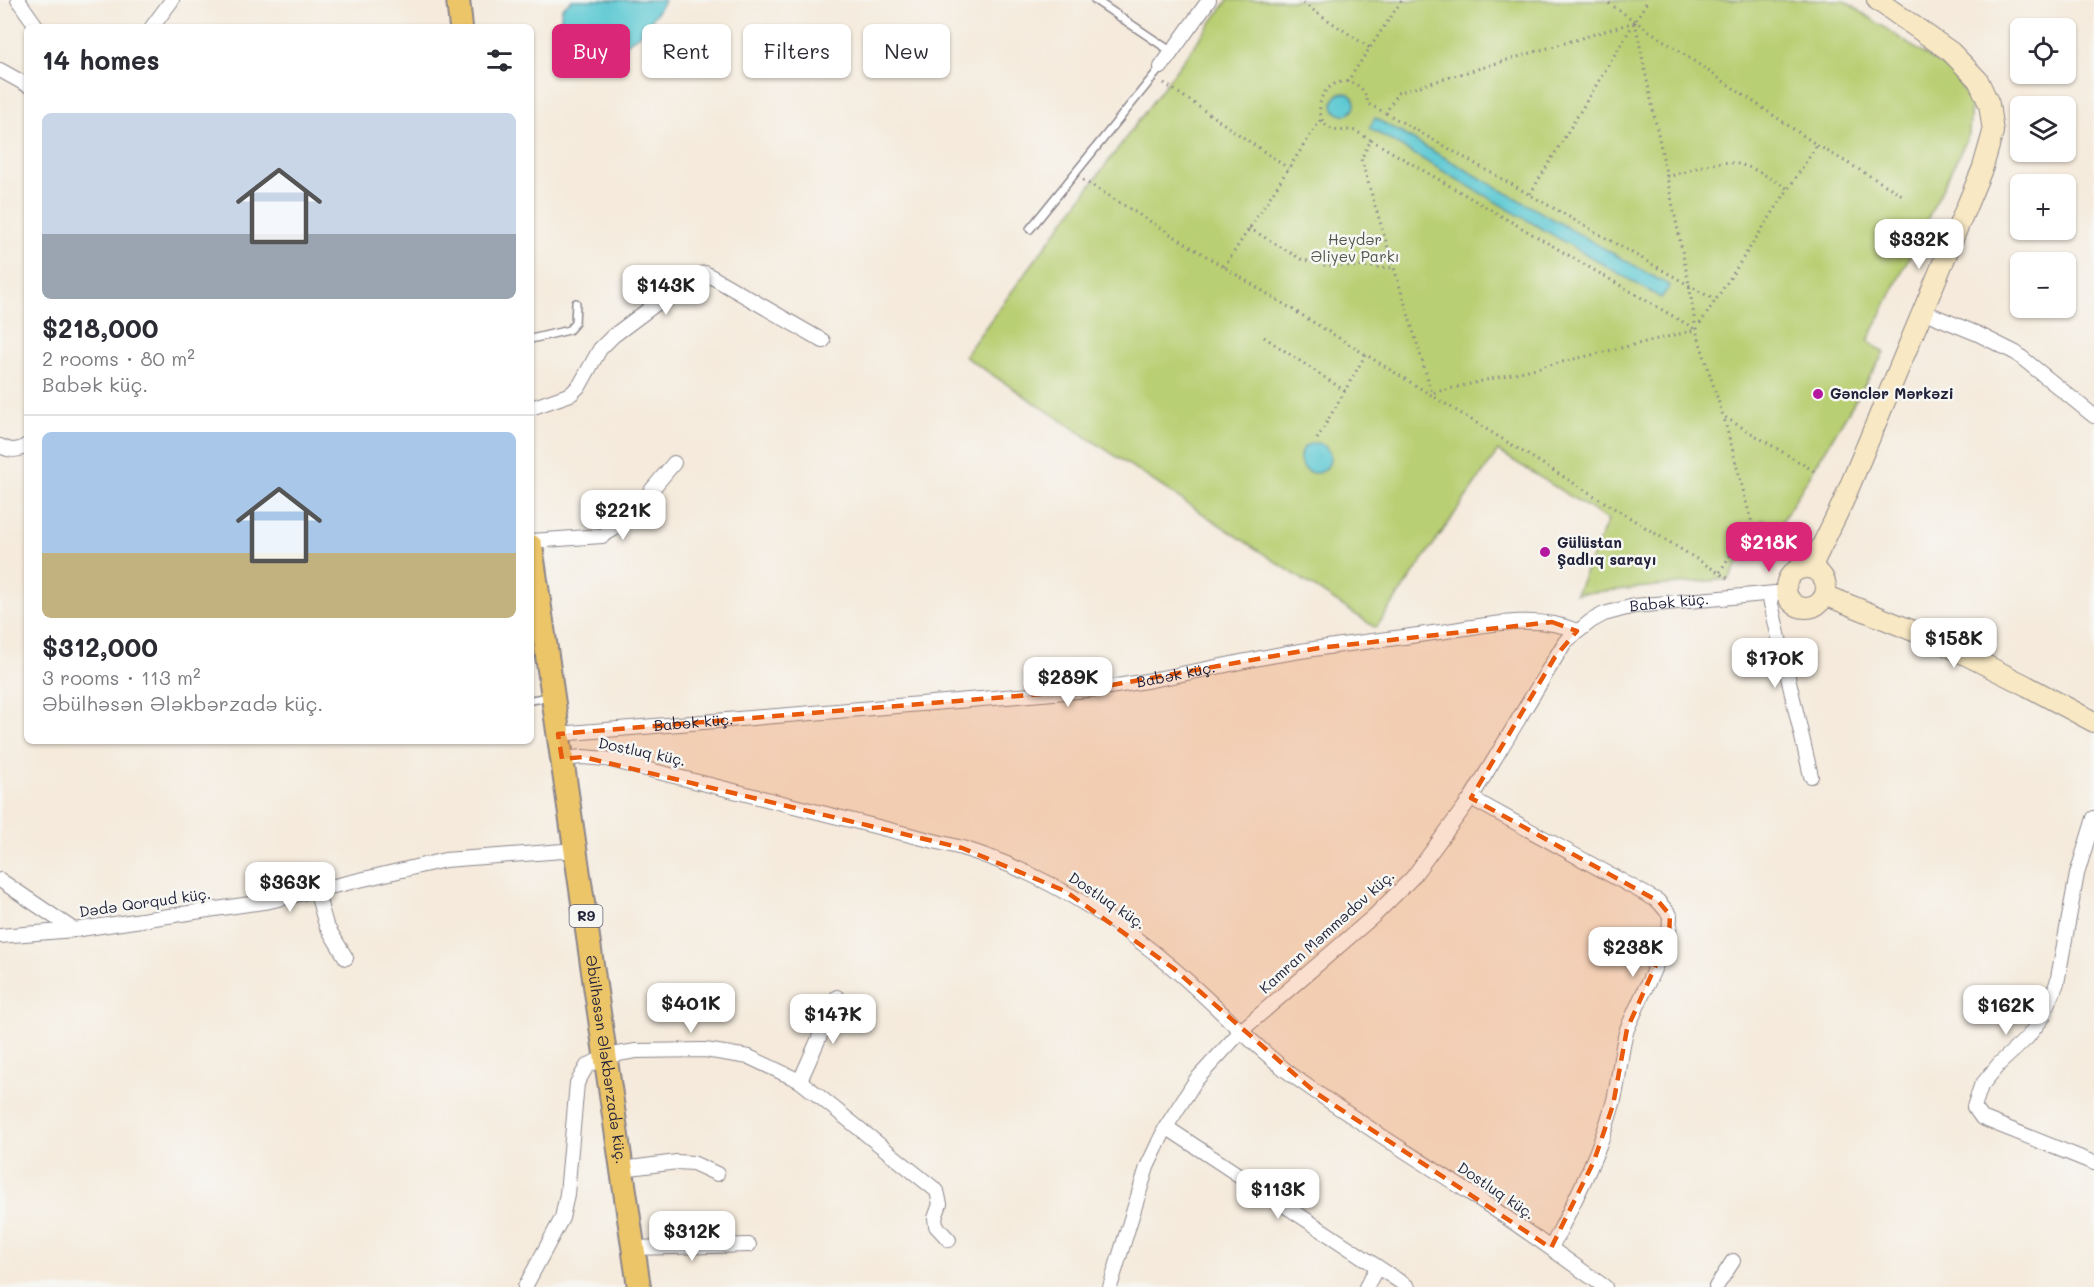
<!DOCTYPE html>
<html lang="en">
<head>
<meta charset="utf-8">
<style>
  body { margin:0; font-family:Mali,sans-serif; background:#f2f2f3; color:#2b2b33; height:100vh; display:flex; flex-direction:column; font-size:22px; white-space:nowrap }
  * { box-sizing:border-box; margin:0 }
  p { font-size:20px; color:#7c7c81 }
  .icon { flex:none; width:33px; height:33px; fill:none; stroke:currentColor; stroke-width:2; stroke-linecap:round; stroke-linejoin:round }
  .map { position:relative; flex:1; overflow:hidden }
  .side { position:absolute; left:24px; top:24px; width:510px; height:720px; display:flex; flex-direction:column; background:#fff; border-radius:9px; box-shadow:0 2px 4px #0004 }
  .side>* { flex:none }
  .guide { position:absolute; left:552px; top:24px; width:570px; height:54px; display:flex; gap:12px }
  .buttons { position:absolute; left:2010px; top:18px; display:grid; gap:12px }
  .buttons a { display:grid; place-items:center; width:66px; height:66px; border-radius:9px; background:#fff; box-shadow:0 2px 4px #0004; font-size:30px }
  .price { position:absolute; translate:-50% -51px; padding:0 14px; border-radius:12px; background:#fff; color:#222; font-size:20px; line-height:39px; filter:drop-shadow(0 2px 3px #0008) }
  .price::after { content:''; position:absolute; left:50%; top:36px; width:18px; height:14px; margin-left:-9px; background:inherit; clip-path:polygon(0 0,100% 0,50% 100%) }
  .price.active { background:#db2777; color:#fff }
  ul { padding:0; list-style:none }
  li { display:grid; align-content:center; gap:12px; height:318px; padding:0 18px }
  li+li { border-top:2px solid #e1e1e2 }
  li span { display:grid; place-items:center; height:186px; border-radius:9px; color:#555 }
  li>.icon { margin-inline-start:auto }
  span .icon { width:108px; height:108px; fill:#fffc; stroke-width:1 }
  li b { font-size:26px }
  h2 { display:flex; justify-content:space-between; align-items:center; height:72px; padding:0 18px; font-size:26px }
  .tag { padding:0 21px; border-radius:9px; background:#fff; box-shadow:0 2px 4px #0004; font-size:21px; line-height:54px }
  .tag.active { background:#db2777; color:#fff }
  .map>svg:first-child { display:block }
  .green { fill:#b9cf73; stroke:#6e7857; stroke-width:1.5 }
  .water { fill:#5dc9d3; stroke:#407687; stroke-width:1.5 }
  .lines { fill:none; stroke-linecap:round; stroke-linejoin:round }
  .lane-casing { stroke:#8c868b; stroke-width:10 }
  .street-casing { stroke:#8c868b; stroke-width:16 }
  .secondary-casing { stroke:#8c868b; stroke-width:22 }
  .primary-casing { stroke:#8c868b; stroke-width:26 }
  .path { stroke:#8c868b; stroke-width:3; stroke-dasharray:1.5 4.5; stroke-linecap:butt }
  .lane { stroke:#fff; stroke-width:7 }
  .street { stroke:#fff; stroke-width:14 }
  .secondary { stroke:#f8e8c3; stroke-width:20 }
  .primary { stroke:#edc569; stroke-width:22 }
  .marked { fill:#e8590c; fill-opacity:0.2; stroke:#e8590c; stroke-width:4.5; stroke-dasharray:12 8; stroke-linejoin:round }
  .poi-dot { fill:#b5179e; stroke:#f6f6f2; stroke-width:2 }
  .labels { text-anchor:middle; stroke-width:5; stroke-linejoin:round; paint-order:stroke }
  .shield { fill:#f6f6f2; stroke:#626272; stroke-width:1.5 }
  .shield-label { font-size:14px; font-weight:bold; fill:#22223b }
  .park-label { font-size:15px; fill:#4f564c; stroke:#f6f6f2 }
  .poi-label { font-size:15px; font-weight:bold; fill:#22223b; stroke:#f6f6f2; text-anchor:start }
  .street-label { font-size:15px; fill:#22223b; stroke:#f6f6f2 }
</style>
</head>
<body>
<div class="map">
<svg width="2094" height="1287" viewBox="0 0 2094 1287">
  <rect width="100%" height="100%" fill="#f6f6f2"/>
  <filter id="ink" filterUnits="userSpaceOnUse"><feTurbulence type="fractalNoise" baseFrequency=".0167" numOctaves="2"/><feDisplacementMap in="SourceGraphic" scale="12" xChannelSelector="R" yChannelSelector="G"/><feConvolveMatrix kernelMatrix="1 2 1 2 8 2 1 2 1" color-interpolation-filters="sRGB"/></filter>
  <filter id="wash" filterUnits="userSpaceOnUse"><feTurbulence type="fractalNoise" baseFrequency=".008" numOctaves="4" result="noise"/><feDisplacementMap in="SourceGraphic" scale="24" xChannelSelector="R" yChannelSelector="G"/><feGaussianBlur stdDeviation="1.35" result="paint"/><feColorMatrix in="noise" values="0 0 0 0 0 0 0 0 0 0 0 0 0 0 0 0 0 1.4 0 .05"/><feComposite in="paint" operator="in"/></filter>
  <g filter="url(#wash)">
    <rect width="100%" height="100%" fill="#f5eadb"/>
    <polygon class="green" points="1228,0 1843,0 1954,74 1971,103 1969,134 1868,341 1884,353 1778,528 1763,519 1729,579 1576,594 1608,520 1498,451 1376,628 964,356"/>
    <g class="water">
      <polygon points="572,0 665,0 643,32 602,61 556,51 562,8"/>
      <circle cx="1344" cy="104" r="11"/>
      <polygon points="1375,118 1670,286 1661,298 1369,128"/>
      <circle cx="1315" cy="458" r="15"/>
    </g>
  </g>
  <g filter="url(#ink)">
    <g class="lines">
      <defs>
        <g id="lane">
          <polyline points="1095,0 1172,52"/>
          <polyline points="1030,229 1161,67"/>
          <polyline points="531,339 569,330 575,323 576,303"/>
          <polyline points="531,700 550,697"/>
        </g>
        <g id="street">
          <polyline points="18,0 37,27"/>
          <polyline points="152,27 172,0"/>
          <polyline points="1161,67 1209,0"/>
          <polyline points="0,70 27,85"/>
          <polyline points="1922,311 1978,334 2016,353 2094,416"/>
          <polyline points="531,408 571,394 580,385 600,349 613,336 692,277 705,273 823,341"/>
          <path d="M0,446C10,451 18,452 27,445"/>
          <polyline points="531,541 602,536 624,523 674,463"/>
          <polyline points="1769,595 1811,776"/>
          <path id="s1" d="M558,734L1078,691C1142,684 1204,669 1266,657C1322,646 1378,641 1433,633C1478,627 1535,612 1577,631"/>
          <path d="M562,759L583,757L606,759L962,848C1041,872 1111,915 1174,969C1214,1003 1250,1043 1292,1075C1349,1117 1411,1154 1470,1193C1516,1223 1560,1255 1605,1287"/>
          <path d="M1471,798L1658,901L1670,915L1669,936L1627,1029C1619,1055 1620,1082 1612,1107C1598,1157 1574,1202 1551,1248"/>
          <polyline points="2094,818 2077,874 2057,983 2043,1017 2027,1038 1999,1064 1981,1086 1974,1107 1982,1118 2094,1163"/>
          <polyline points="0,880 74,930"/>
          <polyline points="316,890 326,925 346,958"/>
          <polyline points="0,936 74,930 270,901 445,860 576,850"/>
          <polyline points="800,1081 837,997"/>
          <polyline points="1166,1127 1408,1287"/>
          <polyline points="622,1169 677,1162 693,1163 717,1174"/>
          <polyline points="633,1248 749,1245"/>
          <polyline points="525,1287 562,1218 567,1194 577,1083 587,1066 606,1056 636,1051 705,1050 749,1057 800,1081 937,1191 940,1204 935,1218 936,1226 949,1240"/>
          <path id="s2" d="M1110,1287L1147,1167L1166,1127L1196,1080L1242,1030L1375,915L1412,878L1471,798L1565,642L1591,621L1604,614L1634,606L1786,592"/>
          <polyline points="1366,1287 1377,1268"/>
          <polyline points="1716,1287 1733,1261"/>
        </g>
        <g id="secondary">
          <circle cx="1806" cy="588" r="20"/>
          <polyline points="1811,568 1843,502 1983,167 1993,132 1989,104 1978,80 1951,52 1877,0"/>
          <polyline points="1825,595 1938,641 2027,686 2094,722"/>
        </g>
        <g id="primary">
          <polyline points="458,0 461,27"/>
          <path id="s3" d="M531,546L639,1287"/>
        </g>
      </defs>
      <use href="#lane" class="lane-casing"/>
      <use href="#street" class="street-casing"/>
      <use href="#secondary" class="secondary-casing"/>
      <use href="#primary" class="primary-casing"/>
      <g class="path">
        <polyline points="1298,0 1370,48"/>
        <polyline points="1604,0 1817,145 1904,196"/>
        <path d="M1635,22L1689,284L1696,330L1432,393L1361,159L1371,140C1366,138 1360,133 1355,131C1346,128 1337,134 1328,127C1322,123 1321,117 1320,111C1317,77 1364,70 1368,104L1386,113L1397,93Z"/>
        <polyline points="1347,82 1402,0"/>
        <polyline points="1164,83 1288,168"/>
        <polyline points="1386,113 1715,300"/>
        <polyline points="1371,140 1695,329"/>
        <path d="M1667,177C1683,173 1701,165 1717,163C1743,159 1767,176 1788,189"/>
        <polyline points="1083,180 1729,579"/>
        <polyline points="1530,194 1648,0"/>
        <polyline points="1249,228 1301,259 1323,265 1394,268"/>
        <polyline points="1224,267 1321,119"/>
        <polyline points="1264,337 1345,391"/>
        <polyline points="1317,439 1366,354"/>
        <polyline points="1814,471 1723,416 1696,330 1817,145"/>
        <polyline points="1720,572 1751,520 1724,418"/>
      </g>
      <use href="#lane" class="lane"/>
      <use href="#street" class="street"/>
      <use href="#secondary" class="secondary"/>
      <use href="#primary" class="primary"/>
    </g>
  </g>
  <path class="marked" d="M1552,622L1577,631L1555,657L1471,798L1658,901L1670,915L1669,936L1627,1029L1613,1105L1594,1161L1551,1248L1316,1093L1173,968L1065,891L962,848L583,757L562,759L558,734L1078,691L1319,648Z"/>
  <g class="poi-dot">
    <circle cx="1818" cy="394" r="6"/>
    <circle cx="1545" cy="552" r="6"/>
  </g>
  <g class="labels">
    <rect class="shield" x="569.5" y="905" width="33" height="22" rx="4.5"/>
    <g class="shield-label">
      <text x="586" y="921">R9</text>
    </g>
    <g class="park-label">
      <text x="1355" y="245">Heydər<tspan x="1355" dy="17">Əliyev Parkı</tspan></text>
    </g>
    <g class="poi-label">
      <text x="1830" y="399">Gənclər Mərkəzi</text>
      <text x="1557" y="548">Gülüstan<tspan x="1557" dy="17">Şadlıq sarayı</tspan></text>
    </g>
    <g class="street-label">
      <text dy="5" stroke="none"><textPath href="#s2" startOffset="918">Babək küç.</textPath></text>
      <text dy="5" stroke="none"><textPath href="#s1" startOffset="621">Babək küç.</textPath></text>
      <text dy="5" stroke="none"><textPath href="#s1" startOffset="136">Babək küç.</textPath></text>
      <text transform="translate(642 752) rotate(12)" y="5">Dostluq küç.</text>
      <text transform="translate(1107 901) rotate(34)" y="5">Dostluq küç.</text>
      <text transform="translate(145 903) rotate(-8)" y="5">Dədə Qorqud küç.</text>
      <text transform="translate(1327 932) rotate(-42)" y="5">Kamran Məmmədov küç.</text>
      <text dy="5" stroke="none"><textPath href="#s3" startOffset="519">Əbülhəsən Ələkbərzadə küç.</textPath></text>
      <text transform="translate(1496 1191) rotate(34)" y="5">Dostluq küç.</text>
    </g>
  </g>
</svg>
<div class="buttons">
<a><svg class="icon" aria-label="locate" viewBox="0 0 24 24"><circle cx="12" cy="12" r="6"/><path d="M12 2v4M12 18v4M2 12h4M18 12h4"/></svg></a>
<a><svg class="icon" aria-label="layers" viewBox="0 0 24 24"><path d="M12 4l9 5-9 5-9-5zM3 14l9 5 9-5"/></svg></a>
<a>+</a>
<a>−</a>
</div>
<b class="price" style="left:1919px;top:270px">$332K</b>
<b class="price" style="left:666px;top:316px">$143K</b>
<b class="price" style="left:623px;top:541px">$221K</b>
<b class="price active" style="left:1769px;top:573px">$218K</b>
<b class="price" style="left:1954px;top:669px">$158K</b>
<b class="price" style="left:1775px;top:689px">$170K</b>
<b class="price" style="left:1068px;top:708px">$289K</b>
<b class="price" style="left:290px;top:913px">$363K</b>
<b class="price" style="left:1633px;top:978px">$238K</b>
<b class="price" style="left:691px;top:1034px">$401K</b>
<b class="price" style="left:2006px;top:1036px">$162K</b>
<b class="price" style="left:833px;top:1045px">$147K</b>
<b class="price" style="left:1278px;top:1220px">$113K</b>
<b class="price" style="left:692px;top:1262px">$312K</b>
<div class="guide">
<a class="tag active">Buy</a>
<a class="tag">Rent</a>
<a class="tag">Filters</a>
<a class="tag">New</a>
</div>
<section class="side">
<h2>14 homes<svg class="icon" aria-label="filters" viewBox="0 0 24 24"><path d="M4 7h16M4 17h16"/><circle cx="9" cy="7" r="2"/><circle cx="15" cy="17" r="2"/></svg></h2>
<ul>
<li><span style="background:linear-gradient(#c9d6e8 65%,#9aa5b1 0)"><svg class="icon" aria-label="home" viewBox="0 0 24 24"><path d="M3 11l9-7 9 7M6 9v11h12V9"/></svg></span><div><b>$218,000</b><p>2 rooms · 80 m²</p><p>Babək küç.</p></div></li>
<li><span style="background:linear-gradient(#a9c7e8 65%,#c2b280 0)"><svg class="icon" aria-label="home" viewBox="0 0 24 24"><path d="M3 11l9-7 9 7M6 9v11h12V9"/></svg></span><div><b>$312,000</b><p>3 rooms · 113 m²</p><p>Əbülhəsən Ələkbərzadə küç.</p></div></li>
</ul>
</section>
</div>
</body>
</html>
